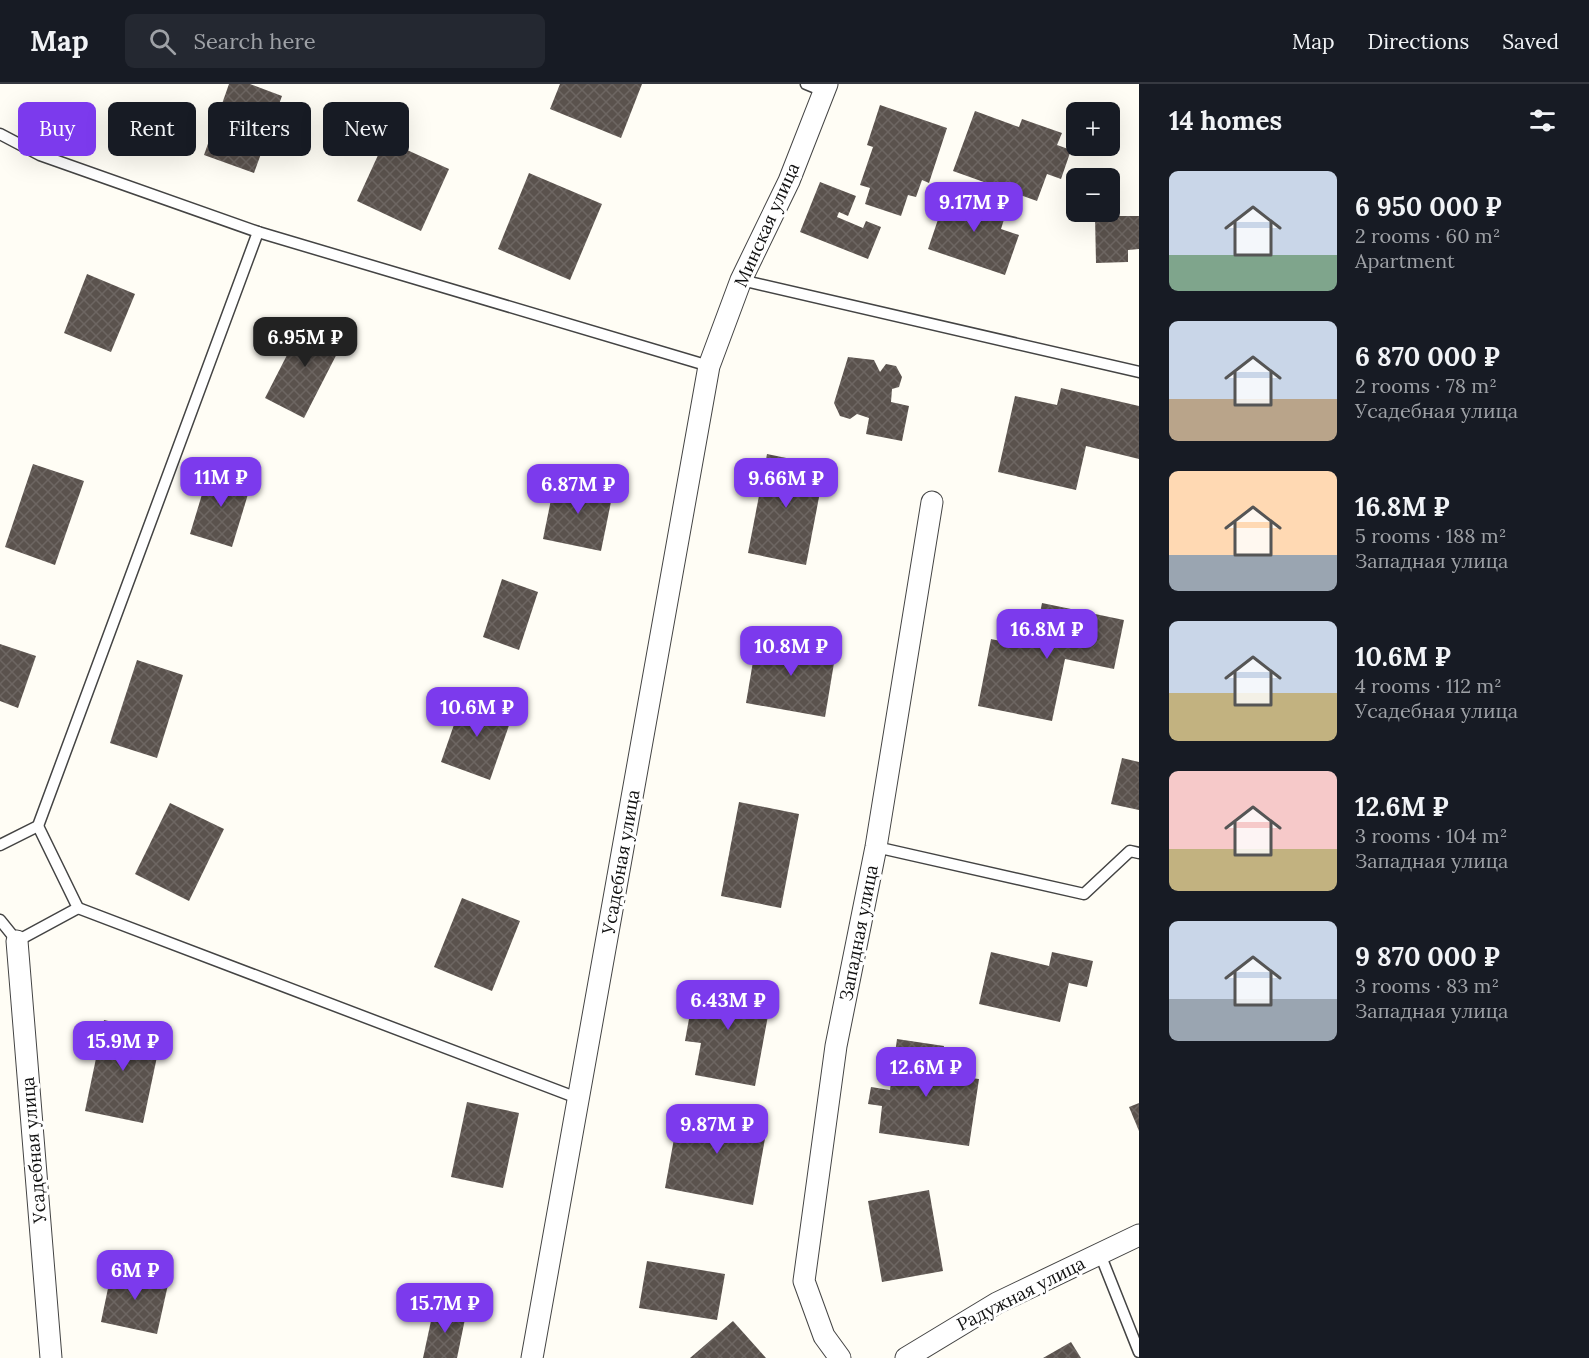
<!DOCTYPE html>
<html lang="en">
<head>
<meta charset="utf-8">
<style>
  body { margin:0; font-family:Lora,serif; background:#242831; color:#f1f3f6; height:100vh; display:flex; flex-direction:column; font-size:22px; white-space:nowrap }
  * { box-sizing:border-box; margin:0 }
  p { font-size:20px; color:#9ea1a6 }
  .icon { flex:none; width:33px; height:33px; fill:none; stroke:currentColor; stroke-width:2; stroke-linecap:round; stroke-linejoin:round }
  .map { position:relative; flex:1; overflow:hidden }
  .details { display:flex; flex-direction:column; background:#171b24; width:450px }
  .details>* { flex:none }
  .banner { position:absolute; left:18px; top:18px; width:570px; height:54px; display:flex; gap:12px }
  .fabs { position:absolute; left:1066px; top:18px; display:grid; gap:12px }
  .fabs a { display:grid; place-items:center; width:54px; height:54px; border-radius:9px; background:#171b24; box-shadow:0 6px 24px #0002; font-size:30px }
  .price { position:absolute; translate:-50% -51px; padding:0 14px; border-radius:12px; background:#7c3aed; color:#fff; font-size:20px; line-height:39px; filter:drop-shadow(0 2px 3px #0008) }
  .price::after { content:''; position:absolute; left:50%; top:36px; width:18px; height:14px; margin-left:-9px; background:inherit; clip-path:polygon(0 0,100% 0,50% 100%) }
  .price.current { background:#222; color:#fff }
  ul { padding:0; list-style:none }
  li { display:flex; align-items:center; gap:18px; height:150px; padding:0 30px }
  li span { display:grid; place-items:center; flex:none; width:168px; height:120px; border-radius:9px; color:#555 }
  li>.icon { margin-inline-start:auto }
  span .icon { width:72px; height:72px; fill:#fffc; stroke-width:1 }
  li b { font-size:26px }
  h2 { display:flex; justify-content:space-between; align-items:center; height:72px; padding:0 30px; font-size:26px }
  .pill { padding:0 21px; border-radius:9px; background:#171b24; box-shadow:0 6px 24px #0002; font-size:21px; line-height:54px }
  .pill.current { background:#7c3aed; color:#fff }
  header { display:flex; align-items:center; gap:36px; box-sizing:border-box; height:84px; padding:0 30px; background:#171b24; border-bottom:2px solid #363941 }
  header strong { font-size:28px }
  nav { display:flex; gap:33px; margin-inline-start:auto; font-size:21px }
  .search { width:420px; height:54px; background:#242831; display:flex; align-items:center; gap:15px; box-sizing:border-box; padding:0 21px; border-radius:9px; color:#9ea1a6; font-size:22px }
  main { display:flex; flex:1; min-height:0 }
  .map>svg:first-child { display:block }
  .building { fill:url(#building-cross-hatch) }
  .lines { fill:none; stroke-linecap:round; stroke-linejoin:round }
  .lane-casing { stroke:#444; stroke-width:13 }
  .street-casing { stroke:#444; stroke-width:23 }
  .lane { stroke:#fff; stroke-width:10 }
  .street { stroke:#fff; stroke-width:21 }
  .labels { text-anchor:middle; stroke-width:6; stroke-linejoin:round; paint-order:stroke }
  .street-label { font-size:18px; fill:#111; stroke:#fff }
</style>
</head>
<body>
<header>
<strong>Map</strong>
<div class="search"><svg class="icon" aria-label="search" viewBox="0 0 24 24"><circle cx="10" cy="10" r="6"/><path d="M15 15l6 6"/></svg>Search here</div>
<nav><a>Map</a><a>Directions</a><a>Saved</a></nav>
</header>
<main>
<div class="map">
<svg width="1139" height="1274" viewBox="0 0 1139 1274">
  <defs>
    <pattern id="building-cross-hatch" width="8" height="8" patternUnits="userSpaceOnUse" patternTransform="scale(1.5)"><rect width="8" height="8" fill="#5a524d"/><path d="M0 0l8 8M0 8l8-8" fill="none" stroke="#6d6662"/></pattern>
  </defs>
  <rect width="100%" height="100%" fill="#fffdf5"/>
  <g class="building">
    <polygon points="229,0 250,0 282,12 254,89 204,71"/>
    <polygon points="560,0 642,0 621,54 550,25"/>
    <polygon points="880,21 947,44 929,99 922,96 916,113 908,111 901,132 865,120 870,104 860,101 873,63 867,61"/>
    <polygon points="975,27 1019,43 1022,35 1062,49 1057,61 1071,66 1061,95 1047,90 1037,117 953,87"/>
    <polygon points="385,56 449,85 421,147 357,117"/>
    <polygon points="529,89 602,120 570,196 498,165"/>
    <polygon points="820,98 856,112 848,132 839,128 837,133 863,144 866,137 881,143 868,175 800,148"/>
    <polygon points="948,106 1007,126 1001,145 1019,151 1005,191 928,165"/>
    <polygon points="1095,132 1139,132 1139,165 1128,166 1128,178 1096,179"/>
    <polygon points="87,190 135,210 111,268 64,249"/>
    <polygon points="306,234 345,254 304,334 265,314"/>
    <polygon points="848,273 874,276 880,288 886,280 896,282 902,293 899,303 892,305 891,318 909,322 902,357 866,350 869,334 857,330 850,335 840,332 834,319"/>
    <polygon points="1061,304 1139,322 1139,375 1086,362 1076,406 998,388 1015,312 1057,321"/>
    <polygon points="767,370 825,382 806,481 748,469"/>
    <polygon points="33,380 84,397 55,481 5,463"/>
    <polygon points="210,384 252,397 232,463 190,450"/>
    <polygon points="555,396 613,408 601,467 543,455"/>
    <polygon points="502,495 538,508 519,566 483,553"/>
    <polygon points="1042,519 1124,536 1114,585 1065,575 1052,637 978,622 991,555 1033,564"/>
    <polygon points="757,554 836,567 825,633 746,619"/>
    <polygon points="0,560 36,572 18,624 0,617"/>
    <polygon points="137,576 183,591 157,674 110,659"/>
    <polygon points="464,612 513,630 490,696 441,678"/>
    <polygon points="1122,674 1139,678 1139,726 1111,720"/>
    <polygon points="739,718 799,730 781,824 721,812"/>
    <polygon points="170,719 224,745 189,817 135,790"/>
    <polygon points="462,814 520,837 492,907 434,883"/>
    <polygon points="991,868 1049,882 1052,868 1093,877 1087,903 1069,899 1060,938 979,920"/>
    <polygon points="696,896 772,910 755,1002 695,991 701,959 685,957"/>
    <polygon points="104,936 162,949 143,1039 85,1027"/>
    <polygon points="897,955 944,962 940,990 979,995 969,1062 879,1049 882,1022 868,1020 871,1003 890,1006"/>
    <polygon points="467,1018 519,1029 503,1104 451,1093"/>
    <polygon points="1139,1019 1139,1047 1129,1023"/>
    <polygon points="680,1022 768,1038 753,1121 665,1104"/>
    <polygon points="929,1106 943,1187 882,1198 868,1117"/>
    <polygon points="647,1177 725,1190 717,1236 639,1224"/>
    <polygon points="112,1185 169,1196 157,1250 101,1238"/>
    <polygon points="434,1223 466,1230 457,1274 423,1274"/>
    <polygon points="733,1237 766,1274 690,1274"/>
    <polygon points="1071,1258 1081,1274 1043,1274"/>
  </g>
  <g class="lines">
    <defs>
      <g id="lane">
        <polyline points="806,0 823,7"/>
        <polyline points="0,50 40,71 258,148 709,282"/>
        <polyline points="741,196 1139,288"/>
        <polyline points="0,761 38,742 258,148"/>
        <polyline points="876,763 1084,810 1130,767 1139,769"/>
        <polyline points="78,824 580,1015"/>
        <polyline points="0,836 17,857 78,824 38,742"/>
        <polyline points="1100,1170 1139,1268"/>
      </g>
      <g id="street">
        <polyline points="17,857 51,1274"/>
        <polyline points="532,1274 709,282 741,196 789,97 827,0"/>
        <polyline points="840,1274 824,1252 804,1197 836,962 876,763 932,418"/>
        <polyline points="906,1274 997,1219 1139,1151"/>
      </g>
    </defs>
    <use href="#lane" class="lane-casing"/>
    <use href="#street" class="street-casing"/>
    <use href="#lane" class="lane"/>
    <use href="#street" class="street"/>
  </g>
  <g class="labels">
    <g class="street-label">
      <text transform="translate(767 141) rotate(-66)" y="6">Минская улица</text>
      <text transform="translate(621 778) rotate(-80)" y="6">Усадебная улица</text>
      <text transform="translate(859 849) rotate(-79)" y="6">Западная улица</text>
      <text transform="translate(34 1066) rotate(-95)" y="6">Усадебная улица</text>
      <text transform="translate(1021 1210) rotate(-27)" y="6">Радужная улица</text>
    </g>
  </g>
</svg>
<div class="fabs">
<a>+</a>
<a>−</a>
</div>
<b class="price" style="left:974px;top:149px">9.17M ₽</b>
<b class="price current" style="left:305px;top:284px">6.95M ₽</b>
<b class="price" style="left:221px;top:424px">11M ₽</b>
<b class="price" style="left:786px;top:425px">9.66M ₽</b>
<b class="price" style="left:578px;top:431px">6.87M ₽</b>
<b class="price" style="left:1047px;top:576px">16.8M ₽</b>
<b class="price" style="left:791px;top:593px">10.8M ₽</b>
<b class="price" style="left:477px;top:654px">10.6M ₽</b>
<b class="price" style="left:728px;top:947px">6.43M ₽</b>
<b class="price" style="left:123px;top:988px">15.9M ₽</b>
<b class="price" style="left:926px;top:1014px">12.6M ₽</b>
<b class="price" style="left:717px;top:1071px">9.87M ₽</b>
<b class="price" style="left:135px;top:1217px">6M ₽</b>
<b class="price" style="left:445px;top:1250px">15.7M ₽</b>
<div class="banner">
<a class="pill current">Buy</a>
<a class="pill">Rent</a>
<a class="pill">Filters</a>
<a class="pill">New</a>
</div>
</div>
<section class="details">
<h2>14 homes<svg class="icon" aria-label="filters" viewBox="0 0 24 24"><path d="M4 7h16M4 17h16"/><circle cx="9" cy="7" r="2"/><circle cx="15" cy="17" r="2"/></svg></h2>
<ul>
<li><span style="background:linear-gradient(#c9d6e8 70%,#7fa58c 0)"><svg class="icon" aria-label="home" viewBox="0 0 24 24"><path d="M3 11l9-7 9 7M6 9v11h12V9"/></svg></span><div><b>6 950 000 ₽</b><p>2 rooms · 60 m²</p><p>Apartment</p></div></li>
<li><span style="background:linear-gradient(#c9d6e8 65%,#b9a48a 0)"><svg class="icon" aria-label="home" viewBox="0 0 24 24"><path d="M3 11l9-7 9 7M6 9v11h12V9"/></svg></span><div><b>6 870 000 ₽</b><p>2 rooms · 78 m²</p><p>Усадебная улица</p></div></li>
<li><span style="background:linear-gradient(#ffd9b3 70%,#9aa5b1 0)"><svg class="icon" aria-label="home" viewBox="0 0 24 24"><path d="M3 11l9-7 9 7M6 9v11h12V9"/></svg></span><div><b>16.8M ₽</b><p>5 rooms · 188 m²</p><p>Западная улица</p></div></li>
<li><span style="background:linear-gradient(#c9d6e8 60%,#c2b280 0)"><svg class="icon" aria-label="home" viewBox="0 0 24 24"><path d="M3 11l9-7 9 7M6 9v11h12V9"/></svg></span><div><b>10.6M ₽</b><p>4 rooms · 112 m²</p><p>Усадебная улица</p></div></li>
<li><span style="background:linear-gradient(#f6c9c9 65%,#c2b280 0)"><svg class="icon" aria-label="home" viewBox="0 0 24 24"><path d="M3 11l9-7 9 7M6 9v11h12V9"/></svg></span><div><b>12.6M ₽</b><p>3 rooms · 104 m²</p><p>Западная улица</p></div></li>
<li><span style="background:linear-gradient(#c9d6e8 65%,#9aa5b1 0)"><svg class="icon" aria-label="home" viewBox="0 0 24 24"><path d="M3 11l9-7 9 7M6 9v11h12V9"/></svg></span><div><b>9 870 000 ₽</b><p>3 rooms · 83 m²</p><p>Западная улица</p></div></li>
</ul>
</section>
</main>
</body>
</html>
